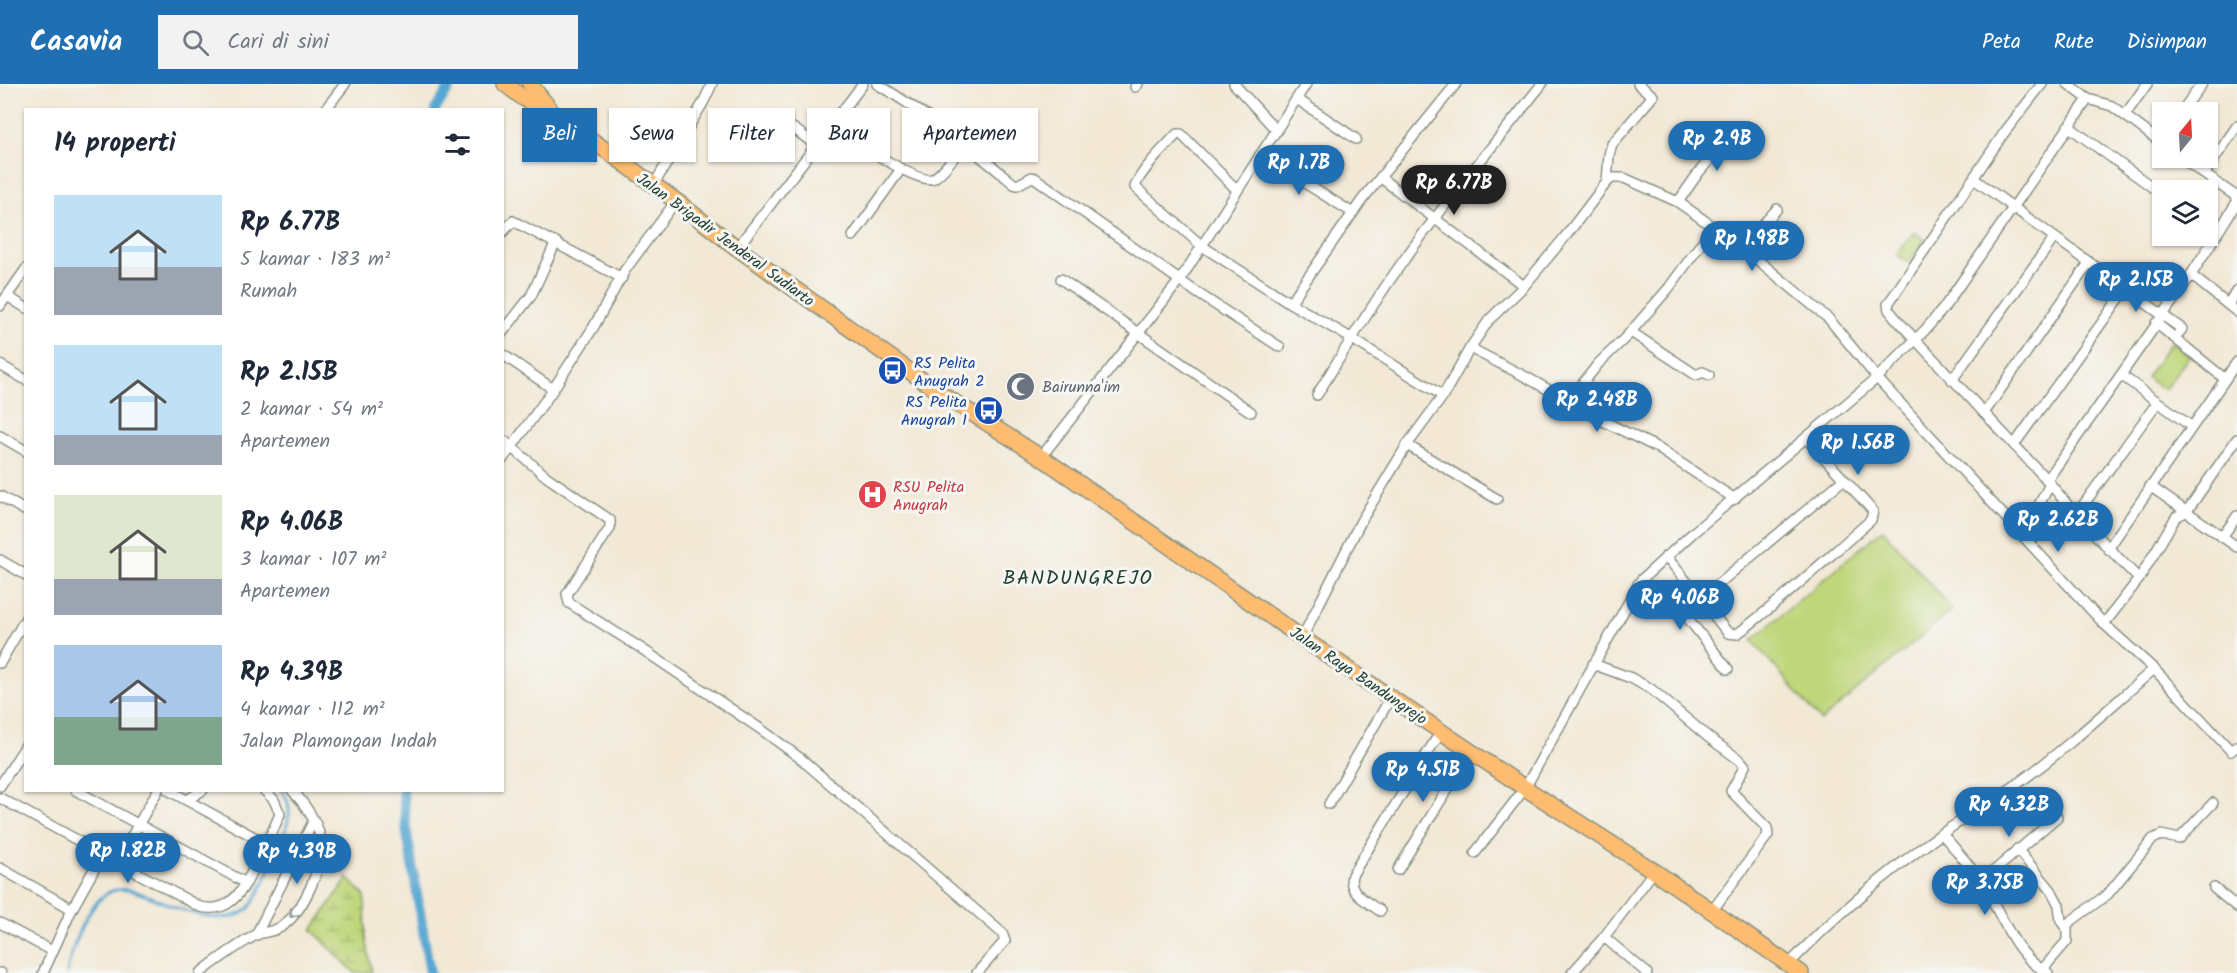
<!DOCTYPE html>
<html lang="id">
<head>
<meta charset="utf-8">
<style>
  body { margin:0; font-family:Kalam,sans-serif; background:#f2f2f3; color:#1f2937; height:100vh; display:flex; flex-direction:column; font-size:22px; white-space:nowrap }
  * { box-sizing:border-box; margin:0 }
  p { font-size:20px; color:#747a83 }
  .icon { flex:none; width:33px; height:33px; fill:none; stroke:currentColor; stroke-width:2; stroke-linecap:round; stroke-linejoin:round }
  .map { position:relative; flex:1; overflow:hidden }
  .side { position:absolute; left:24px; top:24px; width:480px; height:684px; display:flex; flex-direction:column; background:#fff; border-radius:0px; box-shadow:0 2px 4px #0004 }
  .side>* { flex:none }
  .top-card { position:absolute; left:522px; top:24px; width:570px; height:54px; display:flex; gap:12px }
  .needle { width:39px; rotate:18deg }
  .controls { position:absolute; left:2152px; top:18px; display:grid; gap:12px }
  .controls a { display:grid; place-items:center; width:66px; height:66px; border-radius:0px; background:#fff; box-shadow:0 2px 4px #0004; font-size:30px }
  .price { position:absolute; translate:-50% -51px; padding:0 14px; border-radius:21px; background:#1f6fb2; color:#fff; font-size:20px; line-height:39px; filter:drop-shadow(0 2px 3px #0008) }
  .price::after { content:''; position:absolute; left:50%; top:36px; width:18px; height:14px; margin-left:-9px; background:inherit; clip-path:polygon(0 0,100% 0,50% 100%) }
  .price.current { background:#222; color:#fff }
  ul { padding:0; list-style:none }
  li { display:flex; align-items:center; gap:18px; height:150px; padding:0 30px }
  li span { display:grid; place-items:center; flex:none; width:168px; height:120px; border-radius:0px; color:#555 }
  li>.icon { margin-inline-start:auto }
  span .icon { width:72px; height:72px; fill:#fffc; stroke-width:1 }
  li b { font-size:26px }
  h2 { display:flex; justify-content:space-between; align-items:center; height:72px; padding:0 30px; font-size:26px }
  .chip { padding:0 21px; border-radius:0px; background:#fff; box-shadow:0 2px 4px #0004; font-size:21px; line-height:54px }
  .chip.current { background:#1f6fb2; color:#fff }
  header { display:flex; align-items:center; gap:36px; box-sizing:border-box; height:84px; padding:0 30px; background:#1f6fb2; color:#fff }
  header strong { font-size:28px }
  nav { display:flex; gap:33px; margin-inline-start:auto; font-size:21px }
  .search { width:420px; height:54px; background:#f2f2f3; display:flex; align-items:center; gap:15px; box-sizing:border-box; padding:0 21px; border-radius:0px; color:#747a83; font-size:22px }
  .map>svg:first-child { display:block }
  .wetland { fill:url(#wetland-marsh); stroke:#6f8a57; stroke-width:1.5 }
  .pitch { fill:#bfd67a; stroke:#6f8a57; stroke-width:1.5 }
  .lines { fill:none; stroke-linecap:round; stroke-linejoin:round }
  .stream { stroke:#57a7d1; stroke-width:3 }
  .canal { stroke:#57a7d1; stroke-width:10 }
  .street-casing { stroke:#889284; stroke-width:12 }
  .primary-casing { stroke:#889284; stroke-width:18 }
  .street { stroke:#fff; stroke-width:9 }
  .primary { stroke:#fdbc70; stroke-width:15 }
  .oneway { stroke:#8f9e9a }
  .labels { text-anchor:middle; stroke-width:6; stroke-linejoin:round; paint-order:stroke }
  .street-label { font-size:16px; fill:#1f3d34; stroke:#f6f6f2 }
  .transit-label { font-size:16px; fill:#164399; stroke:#f6f6f2; text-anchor:start }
  .worship-label { font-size:16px; fill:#5b616d; stroke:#f6f6f2; text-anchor:start }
  .health-label { font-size:16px; fill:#be3a42; stroke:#f6f6f2; text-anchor:start }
  .quarter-label { font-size:20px; letter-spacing:1.5px; fill:#1f3d34; stroke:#f6f6f2 }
</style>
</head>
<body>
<header>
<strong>Casavia</strong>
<div class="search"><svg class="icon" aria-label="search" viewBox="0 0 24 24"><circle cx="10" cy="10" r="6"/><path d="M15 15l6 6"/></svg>Cari di sini</div>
<nav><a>Peta</a><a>Rute</a><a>Disimpan</a></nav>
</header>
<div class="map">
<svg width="2237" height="889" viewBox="0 0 2237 889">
  <defs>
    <pattern id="wetland-marsh" width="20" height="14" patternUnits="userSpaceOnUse" patternTransform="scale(1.5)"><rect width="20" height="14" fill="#bfd67a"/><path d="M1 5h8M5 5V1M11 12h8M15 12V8" fill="none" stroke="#9baf65"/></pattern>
  </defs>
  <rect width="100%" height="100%" fill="#f6f6f2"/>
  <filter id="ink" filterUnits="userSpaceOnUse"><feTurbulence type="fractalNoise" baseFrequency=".0167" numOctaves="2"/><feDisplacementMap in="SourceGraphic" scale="12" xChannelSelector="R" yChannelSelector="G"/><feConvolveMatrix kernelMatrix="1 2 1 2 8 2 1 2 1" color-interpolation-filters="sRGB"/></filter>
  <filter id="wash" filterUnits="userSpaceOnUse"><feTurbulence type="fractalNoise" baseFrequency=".008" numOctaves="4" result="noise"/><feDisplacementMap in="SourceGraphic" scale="24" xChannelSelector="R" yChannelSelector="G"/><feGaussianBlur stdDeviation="1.35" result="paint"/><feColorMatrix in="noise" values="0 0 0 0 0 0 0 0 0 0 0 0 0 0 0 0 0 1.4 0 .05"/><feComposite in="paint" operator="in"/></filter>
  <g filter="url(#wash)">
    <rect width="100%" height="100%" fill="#f2e8d5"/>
    <polygon class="wetland" points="348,794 365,812 366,854 372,889 355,889 312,846"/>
    <g class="pitch">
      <polygon points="1914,148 1925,156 1909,179 1897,171"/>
      <polygon points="2171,258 2190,271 2164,306 2146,293"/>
      <polygon points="1883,445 1952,526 1821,637 1752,556"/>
    </g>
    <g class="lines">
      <path class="stream" d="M67,889C71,866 88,816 112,807C126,802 142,810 155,815C181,825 221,845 247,826C258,817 277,768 283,753C289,737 294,721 281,706"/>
      <g class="canal">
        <polyline points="435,26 452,0"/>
        <polyline points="403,706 406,743 430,889"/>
      </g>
    </g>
  </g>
  <g filter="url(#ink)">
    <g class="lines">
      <defs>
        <g id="street">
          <path d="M877,0C926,29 970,63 1014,100L1017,101L1032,93L1035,94L1199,210L1280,263"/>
          <polyline points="1234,0 1277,47"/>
          <polyline points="2042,0 2004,49 1888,220 1889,226 1898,237 2047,396 2076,431 2139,495 2104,540"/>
          <polyline points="2068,0 2088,15"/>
          <polyline points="1135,3 1138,0"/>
          <polyline points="1297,15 1356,55"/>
          <polyline points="325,26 345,0"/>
          <polyline points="2181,28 2202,0"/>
          <polyline points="2125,31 2147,0"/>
          <path d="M769,36C788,37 801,50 816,62"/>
          <path d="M832,41C847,51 920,103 934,94C946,86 956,70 965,59"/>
          <polyline points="2068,42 2163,111"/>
          <polyline points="1260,71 1353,129"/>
          <polyline points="2181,74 2237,113"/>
          <polyline points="2204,90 2237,42"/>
          <polyline points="1381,94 1524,202"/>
          <polyline points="1974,95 2126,205 2014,361"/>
          <polyline points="1607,98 1612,94 1624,94 1678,118 1742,163 1829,235 1877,294 2104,540 2154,585 2231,667 2237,662"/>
          <polyline points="653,102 703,19 712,0"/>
          <path d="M1237,106L1181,50H1177C1165,63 1140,87 1135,103L1202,162L1290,219L1349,253L1443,312"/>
          <polyline points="1678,118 1699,88 1737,44"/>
          <polyline points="502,149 513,137 622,194"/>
          <polyline points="853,152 901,85"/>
          <polyline points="1742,163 1777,125"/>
          <polyline points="737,164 863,0"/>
          <polyline points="2191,191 2237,118"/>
          <polyline points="1061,195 1251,328"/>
          <polyline points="2126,205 2182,245 2175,254"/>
          <polyline points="7,212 26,224"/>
          <polyline points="1290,219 1362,116 1456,0"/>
          <polyline points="2228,220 2237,206"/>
          <polyline points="0,222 26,185"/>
          <polyline points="2156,239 2225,295"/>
          <polyline points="1631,248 1696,291 1703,288 1709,291"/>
          <polyline points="502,249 531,212 556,158"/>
          <polyline points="1470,264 1526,293 1605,338 1656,363 1735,415"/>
          <polyline points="502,270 553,305"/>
          <polyline points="0,281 26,296"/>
          <polyline points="2121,291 2192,343"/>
          <polyline points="1952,296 2054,154"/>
          <path d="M1317,311C1346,263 1376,214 1409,169C1451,111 1498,56 1542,0"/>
          <polyline points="1569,317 1598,280 1627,252 1668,205 1714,142"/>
          <polyline points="1984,329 2089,179"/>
          <polyline points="0,352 26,367"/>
          <polyline points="502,355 547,393 610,436 610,444 567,510 569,519 639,563 762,646 800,674 1002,849 1005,857 977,889"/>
          <polyline points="1407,361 1497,415"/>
          <polyline points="1041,373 1180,196 1306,0"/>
          <polyline points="502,376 550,310 593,244 625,186 676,117"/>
          <polyline points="2047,396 2191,191 2237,228"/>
          <polyline points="2150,402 2237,463"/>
          <polyline points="0,412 26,427"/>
          <polyline points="2076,431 2157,319"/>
          <polyline points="2023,451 2050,400"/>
          <polyline points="2222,453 2237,432"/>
          <polyline points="2108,465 2237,278"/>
          <path d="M1666,472L1728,549L1737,550C1784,515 1827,474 1871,436L1873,427L1806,354"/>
          <polyline points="0,476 26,491"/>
          <polyline points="2139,495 2176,433 2187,427 2237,355"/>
          <polyline points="1638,500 1666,514 1682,527 1728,585"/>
          <polyline points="1700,515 1843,396"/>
          <polyline points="1302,554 1361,437 1407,361 1443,312 1470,264 1489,236 1524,202 1565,153 1607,98 1609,71 1612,60 1653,12 1638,0"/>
          <polyline points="0,579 26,534"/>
          <polyline points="1593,580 1631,594 1651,605 1708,653 1741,677 1745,682 1731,707 1767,744 1768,751 1712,827"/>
          <polyline points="0,702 26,661"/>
          <polyline points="75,706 246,799 267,760 280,730 274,716 264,706"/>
          <polyline points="168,706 267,760"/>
          <path d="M0,714L200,823C223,828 235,817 246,799"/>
          <polyline points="187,716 203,706"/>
          <polyline points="1329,720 1391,613"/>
          <path d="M1942,750C1956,766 1971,782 1983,801C2003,831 2013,871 2048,889"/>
          <polyline points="2017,765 2051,806 2059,821 2061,837 2066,844"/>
          <polyline points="1475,769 1525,704 1641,496 1695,447 1877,294 1925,246 1943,225 2088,15 2112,22 2163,60"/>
          <polyline points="117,778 158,706"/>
          <polyline points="0,784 72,825"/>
          <polyline points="1398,786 1471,667"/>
          <polyline points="1981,798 2057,733"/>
          <polyline points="2214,804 2237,823"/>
          <path d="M1380,827C1368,818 1347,809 1352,791L1441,647"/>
          <polyline points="0,839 52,867"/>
          <polyline points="256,851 313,738"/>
          <polyline points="1604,853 1647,889"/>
          <path d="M1789,880C1835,832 1886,789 1941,750C1966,733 1993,718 2017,700C2066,665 2109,624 2154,585"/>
          <polyline points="2042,886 2067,857 2067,840 2108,810 2153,755 2161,751 2179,755 2213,719"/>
          <polyline points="0,889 1,889"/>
          <polyline points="43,889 72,825 102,771"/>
          <path d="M200,889C217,876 235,863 254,852C263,847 274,849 284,841C304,825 322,785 321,759C320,741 304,719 292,706"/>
          <polyline points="1572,889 1604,853 1654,787"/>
        </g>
        <g id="primary">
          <polyline points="505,0 523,14 557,31 676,117 737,164 946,313 1041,373 1302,554 1525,704 1654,787 1801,889"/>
          <polyline points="530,0 549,24"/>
        </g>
      </defs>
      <use href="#street" class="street-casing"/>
      <use href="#primary" class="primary-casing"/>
      <use href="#street" class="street"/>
      <use href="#primary" class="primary"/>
    </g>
    <defs><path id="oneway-chevron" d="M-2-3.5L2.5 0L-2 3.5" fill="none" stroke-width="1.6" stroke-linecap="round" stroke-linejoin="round" transform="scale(1.5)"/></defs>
    <use class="oneway" href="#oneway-chevron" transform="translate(293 830) rotate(130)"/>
  </g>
  <defs>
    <symbol id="bus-disc" viewBox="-11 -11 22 22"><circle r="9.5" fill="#1a4fb4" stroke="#f6f6f2"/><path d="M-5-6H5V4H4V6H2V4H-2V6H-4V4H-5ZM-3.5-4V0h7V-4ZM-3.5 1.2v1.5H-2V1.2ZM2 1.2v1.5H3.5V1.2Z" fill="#fff"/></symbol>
    <symbol id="mosque-disc" viewBox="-11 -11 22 22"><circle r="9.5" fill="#6b7280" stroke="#f6f6f2"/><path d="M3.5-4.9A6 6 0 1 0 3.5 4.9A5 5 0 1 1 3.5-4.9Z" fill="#fff"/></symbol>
    <symbol id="hospital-disc" viewBox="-11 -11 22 22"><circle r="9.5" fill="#e0444e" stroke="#f6f6f2"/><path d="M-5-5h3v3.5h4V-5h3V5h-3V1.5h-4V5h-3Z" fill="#fff"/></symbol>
  </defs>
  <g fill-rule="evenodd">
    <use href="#bus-disc" x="876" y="270" width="33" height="33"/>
    <use href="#mosque-disc" x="1004" y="286" width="33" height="33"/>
    <use href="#bus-disc" x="972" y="310" width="33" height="33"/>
    <use href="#hospital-disc" x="856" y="394" width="33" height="33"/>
  </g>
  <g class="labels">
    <g class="street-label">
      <text transform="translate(726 155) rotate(36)" y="6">Jalan Brigadir Jenderal Sudiarto</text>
      <text transform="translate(1359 591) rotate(34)" y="6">Jalan Raya Bandungrejo</text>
    </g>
    <g class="transit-label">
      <text x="914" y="284">RS Pelita<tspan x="914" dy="18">Anugrah 2</tspan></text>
      <text x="967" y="323" text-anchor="end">RS Pelita<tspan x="967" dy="18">Anugrah 1</tspan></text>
    </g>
    <g class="worship-label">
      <text x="1042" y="308">Bairunna'im</text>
    </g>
    <g class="health-label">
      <text x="893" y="408">RSU Pelita<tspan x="893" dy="18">Anugrah</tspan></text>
    </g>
    <g class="quarter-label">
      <text x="1078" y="500">BANDUNGREJO</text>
    </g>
  </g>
</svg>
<div class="controls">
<a><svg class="needle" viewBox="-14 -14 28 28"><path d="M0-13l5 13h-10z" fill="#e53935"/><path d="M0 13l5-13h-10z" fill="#747a83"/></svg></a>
<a><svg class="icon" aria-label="layers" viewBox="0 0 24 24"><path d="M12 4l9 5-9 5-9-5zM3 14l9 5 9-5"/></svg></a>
</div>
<b class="price" style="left:1717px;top:88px">Rp 2.9B</b>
<b class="price" style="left:1299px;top:112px">Rp 1.7B</b>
<b class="price current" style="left:1454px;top:132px">Rp 6.77B</b>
<b class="price" style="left:1752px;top:188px">Rp 1.98B</b>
<b class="price" style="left:2136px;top:229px">Rp 2.15B</b>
<b class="price" style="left:1597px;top:349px">Rp 2.48B</b>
<b class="price" style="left:1858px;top:392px">Rp 1.56B</b>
<b class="price" style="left:2058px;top:469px">Rp 2.62B</b>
<b class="price" style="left:1680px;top:547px">Rp 4.06B</b>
<b class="price" style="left:1423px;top:719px">Rp 4.51B</b>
<b class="price" style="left:2009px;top:754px">Rp 4.32B</b>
<b class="price" style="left:128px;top:800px">Rp 1.82B</b>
<b class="price" style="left:297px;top:801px">Rp 4.39B</b>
<b class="price" style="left:1985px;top:832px">Rp 3.75B</b>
<div class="top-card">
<a class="chip current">Beli</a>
<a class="chip">Sewa</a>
<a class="chip">Filter</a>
<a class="chip">Baru</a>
<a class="chip">Apartemen</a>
</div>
<section class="side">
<h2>14 properti<svg class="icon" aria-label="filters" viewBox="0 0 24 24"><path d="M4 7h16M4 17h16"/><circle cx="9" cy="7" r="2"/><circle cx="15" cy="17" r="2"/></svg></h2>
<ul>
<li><span style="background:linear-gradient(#bfe0f5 60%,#9aa5b1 0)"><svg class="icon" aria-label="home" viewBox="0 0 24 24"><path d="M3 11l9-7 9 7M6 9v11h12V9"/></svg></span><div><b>Rp 6.77B</b><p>5 kamar · 183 m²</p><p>Rumah</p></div></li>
<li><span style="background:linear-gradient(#bfe0f5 75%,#9aa5b1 0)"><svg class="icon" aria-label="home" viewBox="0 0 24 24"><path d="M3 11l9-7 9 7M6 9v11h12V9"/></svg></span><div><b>Rp 2.15B</b><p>2 kamar · 54 m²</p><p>Apartemen</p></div></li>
<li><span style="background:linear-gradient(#dfe7d0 70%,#9aa5b1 0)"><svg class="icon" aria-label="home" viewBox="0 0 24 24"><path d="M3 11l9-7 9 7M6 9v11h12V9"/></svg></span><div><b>Rp 4.06B</b><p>3 kamar · 107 m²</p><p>Apartemen</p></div></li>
<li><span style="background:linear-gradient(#a9c7e8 60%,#7fa58c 0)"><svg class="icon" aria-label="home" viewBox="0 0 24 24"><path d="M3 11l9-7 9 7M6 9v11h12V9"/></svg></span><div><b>Rp 4.39B</b><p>4 kamar · 112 m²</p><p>Jalan Plamongan Indah</p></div></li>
</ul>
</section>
</div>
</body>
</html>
